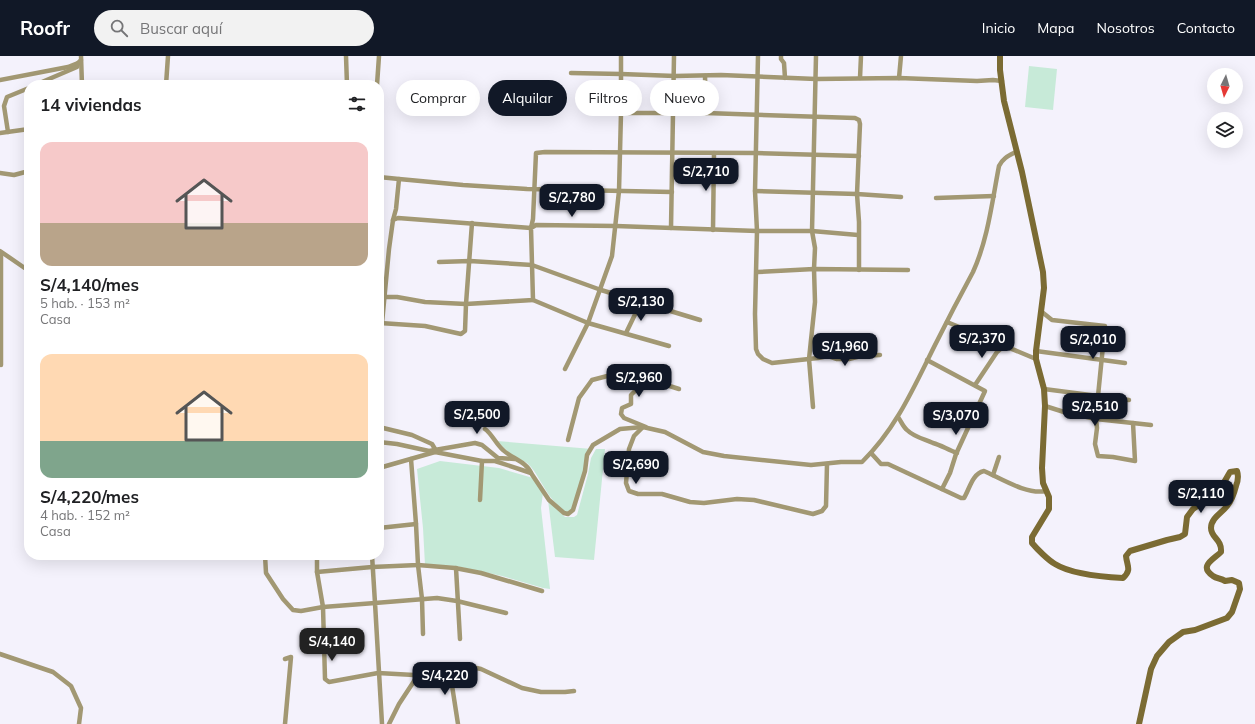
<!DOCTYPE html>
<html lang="es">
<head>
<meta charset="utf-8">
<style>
  body { margin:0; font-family:Mulish,sans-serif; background:#f2f2f2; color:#202124; height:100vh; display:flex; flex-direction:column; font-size:15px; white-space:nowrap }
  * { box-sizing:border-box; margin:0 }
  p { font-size:13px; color:#757577 }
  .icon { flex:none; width:22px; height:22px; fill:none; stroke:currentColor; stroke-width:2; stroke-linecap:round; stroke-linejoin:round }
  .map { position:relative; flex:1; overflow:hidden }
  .drawer { position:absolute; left:24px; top:24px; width:360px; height:480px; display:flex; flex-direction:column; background:#fff; border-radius:16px; box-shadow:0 4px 16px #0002 }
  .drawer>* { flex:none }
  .guide { position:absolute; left:396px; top:24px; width:380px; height:36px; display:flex; gap:8px }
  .needle { width:26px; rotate:185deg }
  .tools { position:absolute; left:1207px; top:12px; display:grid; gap:8px }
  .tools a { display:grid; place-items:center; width:36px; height:36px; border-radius:50%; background:#fff; box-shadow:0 4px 16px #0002; font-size:20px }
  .price { position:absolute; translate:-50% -34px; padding:0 9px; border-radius:8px; background:#111827; color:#fff; font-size:13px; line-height:26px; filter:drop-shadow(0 1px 2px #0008) }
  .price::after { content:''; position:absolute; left:50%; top:24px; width:12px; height:9px; margin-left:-6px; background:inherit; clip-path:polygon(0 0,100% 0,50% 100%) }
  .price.current { background:#222; color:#fff }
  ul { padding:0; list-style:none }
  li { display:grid; align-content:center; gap:8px; height:212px; padding:0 16px }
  li span { display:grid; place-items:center; height:124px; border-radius:12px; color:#555 }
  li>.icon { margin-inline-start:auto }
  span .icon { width:72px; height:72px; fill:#fffc; stroke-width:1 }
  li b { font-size:17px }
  h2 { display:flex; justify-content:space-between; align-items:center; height:48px; padding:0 16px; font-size:17px }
  .chip { padding:0 14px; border-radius:18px; background:#fff; box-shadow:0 4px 16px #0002; font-size:14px; line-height:36px }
  .chip.current { background:#111827; color:#fff }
  header { display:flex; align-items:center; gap:24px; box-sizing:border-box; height:56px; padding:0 20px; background:#111827; color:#fff }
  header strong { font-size:19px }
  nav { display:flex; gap:22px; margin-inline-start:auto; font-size:14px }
  .search { width:280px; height:36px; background:#f2f2f2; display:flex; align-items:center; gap:10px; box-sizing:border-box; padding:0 14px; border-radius:22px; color:#757577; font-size:15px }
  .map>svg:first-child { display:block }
  .green { fill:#c7ead8 }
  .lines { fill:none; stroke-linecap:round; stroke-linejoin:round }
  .street { stroke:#a29873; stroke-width:4.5 }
  .secondary { stroke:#7b6b33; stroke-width:6 }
</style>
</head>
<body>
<header>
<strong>Roofr</strong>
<div class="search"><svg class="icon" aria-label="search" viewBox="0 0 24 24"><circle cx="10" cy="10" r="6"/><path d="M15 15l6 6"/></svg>Buscar aquí</div>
<nav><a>Inicio</a><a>Mapa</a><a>Nosotros</a><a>Contacto</a></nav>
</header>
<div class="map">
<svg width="1255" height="668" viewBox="0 0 1255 668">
  <rect width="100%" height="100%" fill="#f4f2fc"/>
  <g class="green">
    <polygon points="1029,10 1057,13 1053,54 1025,51"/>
    <path d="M497,385L592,393L588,398L574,455L568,458C563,454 556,448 552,443C544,433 539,421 531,411C526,405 521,404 515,401C508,396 503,391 497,385Z"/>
    <polygon points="596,393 605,393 594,504 555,501 548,444 565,461 574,461 577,459 588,418 591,402"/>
    <polygon points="440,405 499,412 533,422 543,437 541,452 550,533 543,532 502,520 456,510 425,509 423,472 417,413"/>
  </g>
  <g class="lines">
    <g class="street">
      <polyline points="81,0 82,29"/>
      <polyline points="346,0 347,29"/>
      <polyline points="758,0 755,135 757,175 755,258 756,293 758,298 763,303 772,307 818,302 828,300 837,303 849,303 861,300 880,299"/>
      <polyline points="781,0 781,3 784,7 785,22"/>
      <polyline points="571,17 621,18 675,20 721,19 816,23 899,22 977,25 993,24 1002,25"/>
      <polyline points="705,20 706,57"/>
      <polyline points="860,22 861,0"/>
      <polyline points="899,22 901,0"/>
      <polyline points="0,24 68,11 78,7"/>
      <polyline points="35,29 77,11 78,7 81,4"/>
      <polyline points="166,29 168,0"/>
      <polyline points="377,29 379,0"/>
      <polyline points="591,54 621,57 706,57 855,62 859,64 860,68 857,138 859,166 859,214"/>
      <polyline points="8,76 4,50 7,41 29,32"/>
      <polyline points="0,77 29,73"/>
      <polyline points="0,117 14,119 29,115"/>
      <polyline points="379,121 399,123"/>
      <polyline points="755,135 857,138 901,141"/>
      <polyline points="936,142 994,140"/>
      <polyline points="393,164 396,153 399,123 463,129 527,133 672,136"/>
      <polyline points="671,172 674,0"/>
      <polyline points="713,174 714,97"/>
      <polyline points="0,195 29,215"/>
      <polyline points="439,206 470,205 532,209 601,234 700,264"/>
      <polyline points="757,216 814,213 908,214"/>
      <polyline points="384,241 397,241 425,246 466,248 472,167"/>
      <polyline points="533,244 588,267 669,290"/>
      <polyline points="1042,256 1052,264 1105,270 1098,340"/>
      <polyline points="947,266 1036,303"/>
      <polyline points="380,267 425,270 461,278 465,275 466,248 533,244 531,172 536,169 616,170 757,175 812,175 858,179"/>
      <polyline points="379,271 382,267 389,193 393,164 398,162 531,172 533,163 536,97 545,96 756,97 859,100"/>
      <polyline points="626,277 641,246"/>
      <polyline points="1036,295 1125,307"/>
      <polyline points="927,304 985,335 956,398 950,417 942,433"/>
      <polyline points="1,309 1,197"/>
      <polyline points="565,313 588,267 612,200 619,135 621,57 621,0"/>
      <polyline points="975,329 997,296 1004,290"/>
      <polyline points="1044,333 1129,344"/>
      <polyline points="1045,350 1064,356 1096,363 1151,369"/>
      <polyline points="813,351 809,303 815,246 814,213 815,192 812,175 816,0"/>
      <path d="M898,361C901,365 903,371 907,374C914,381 924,383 933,387C941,389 948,394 957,397"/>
      <polyline points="1096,363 1097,372 1095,388 1098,400 1113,401 1135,405 1133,367"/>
      <polyline points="379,371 412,379 432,388 435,393 435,396 379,412"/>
      <polyline points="643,371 634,380 629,393 626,427 629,435 638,438 662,438 690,446 704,447 737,443 754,444 813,458 822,455 826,450 827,408"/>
      <polyline points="646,371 624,362 621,358 622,352 631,348 631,339 636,334 657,326 679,333"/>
      <path d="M485,373C492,378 496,388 503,394C511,402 527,406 531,417"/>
      <polyline points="568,384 579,342 592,324 615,318 657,326"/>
      <polyline points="379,386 397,388 429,395 475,387 482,389 498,402 515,403"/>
      <path d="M435,396L482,405H495L531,417L549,444L564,457L568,458L573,454L585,415L587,399L593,389L620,373L643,371L665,376L703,396L724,400L811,409L841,406H862C896,373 914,331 935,289C947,265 960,240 973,216C988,183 992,146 999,110C1003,102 1008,100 1016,96"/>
      <path d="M871,397L881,408H888L961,442H964C970,432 972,418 984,415C1002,423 1027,439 1046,435"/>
      <polyline points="993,419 999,401"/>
      <polyline points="480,444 482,405"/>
      <polyline points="379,472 416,468"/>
      <polyline points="265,499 266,517 283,543 293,554 301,555 323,551 375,547 372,499"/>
      <polyline points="317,499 317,516 323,551 325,623 329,626 378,617 414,619 420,616 430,616 434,614 449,610 467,610 481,613 522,632 541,636 565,636 574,635"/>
      <polyline points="456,512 460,583"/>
      <polyline points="317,516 372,511 418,509 416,468 411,403"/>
      <polyline points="423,578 422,543 418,509 455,512 481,517 542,535"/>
      <polyline points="0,598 53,616 71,630 81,652 79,668"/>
      <polyline points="449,610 458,668"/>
      <polyline points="285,668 291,601 285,603"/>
      <polyline points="382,668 375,547 437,542 457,545 506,557"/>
      <polyline points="389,668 399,648 420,616"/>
    </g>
    <path class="secondary" d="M1000,0V14L1004,45L1022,116L1043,216L1044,232L1036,295V303L1044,333L1045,350L1042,412L1043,427L1049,441V453L1032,481V487C1037,493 1048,504 1055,508C1071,518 1104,521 1123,522C1132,514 1127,510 1126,500L1130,495L1167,484L1180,481L1185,478L1187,461L1193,453L1219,435L1230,416L1237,415C1239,421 1238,425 1236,430C1234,438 1232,444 1227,450C1222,457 1211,462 1211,472C1211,482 1222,483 1221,496C1214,503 1198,510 1213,520C1217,523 1221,522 1225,525L1232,524L1239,527L1240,533L1232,556L1227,562L1195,574L1183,576L1169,586L1157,600L1151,613L1139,668"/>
  </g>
</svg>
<div class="tools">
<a><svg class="needle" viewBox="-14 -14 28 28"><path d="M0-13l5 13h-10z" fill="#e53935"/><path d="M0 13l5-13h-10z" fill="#757577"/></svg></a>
<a><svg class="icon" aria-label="layers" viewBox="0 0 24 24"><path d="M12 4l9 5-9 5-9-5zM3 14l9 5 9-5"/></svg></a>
</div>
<b class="price" style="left:706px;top:136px">S/2,710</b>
<b class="price" style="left:572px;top:162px">S/2,780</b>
<b class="price" style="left:641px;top:266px">S/2,130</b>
<b class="price" style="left:982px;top:303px">S/2,370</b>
<b class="price" style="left:1093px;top:304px">S/2,010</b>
<b class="price" style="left:845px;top:311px">S/1,960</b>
<b class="price" style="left:639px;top:342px">S/2,960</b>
<b class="price" style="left:1095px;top:371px">S/2,510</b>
<b class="price" style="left:477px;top:379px">S/2,500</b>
<b class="price" style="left:956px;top:380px">S/3,070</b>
<b class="price" style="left:636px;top:429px">S/2,690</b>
<b class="price" style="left:1201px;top:458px">S/2,110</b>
<b class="price current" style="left:332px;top:606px">S/4,140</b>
<b class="price" style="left:445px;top:640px">S/4,220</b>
<div class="guide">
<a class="chip">Comprar</a>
<a class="chip current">Alquilar</a>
<a class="chip">Filtros</a>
<a class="chip">Nuevo</a>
</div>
<section class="drawer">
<h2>14 viviendas<svg class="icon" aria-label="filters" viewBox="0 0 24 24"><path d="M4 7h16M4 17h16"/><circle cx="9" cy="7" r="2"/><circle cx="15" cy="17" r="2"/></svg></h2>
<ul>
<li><span style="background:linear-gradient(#f6c9c9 65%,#b9a48a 0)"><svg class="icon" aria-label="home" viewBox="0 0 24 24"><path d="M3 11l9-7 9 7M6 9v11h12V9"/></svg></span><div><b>S/4,140/mes</b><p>5 hab. · 153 m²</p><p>Casa</p></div></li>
<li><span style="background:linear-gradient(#ffd9b3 70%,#7fa58c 0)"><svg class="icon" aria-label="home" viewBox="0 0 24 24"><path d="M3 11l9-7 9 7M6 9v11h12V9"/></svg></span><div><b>S/4,220/mes</b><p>4 hab. · 152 m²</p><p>Casa</p></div></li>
</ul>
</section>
</div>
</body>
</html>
